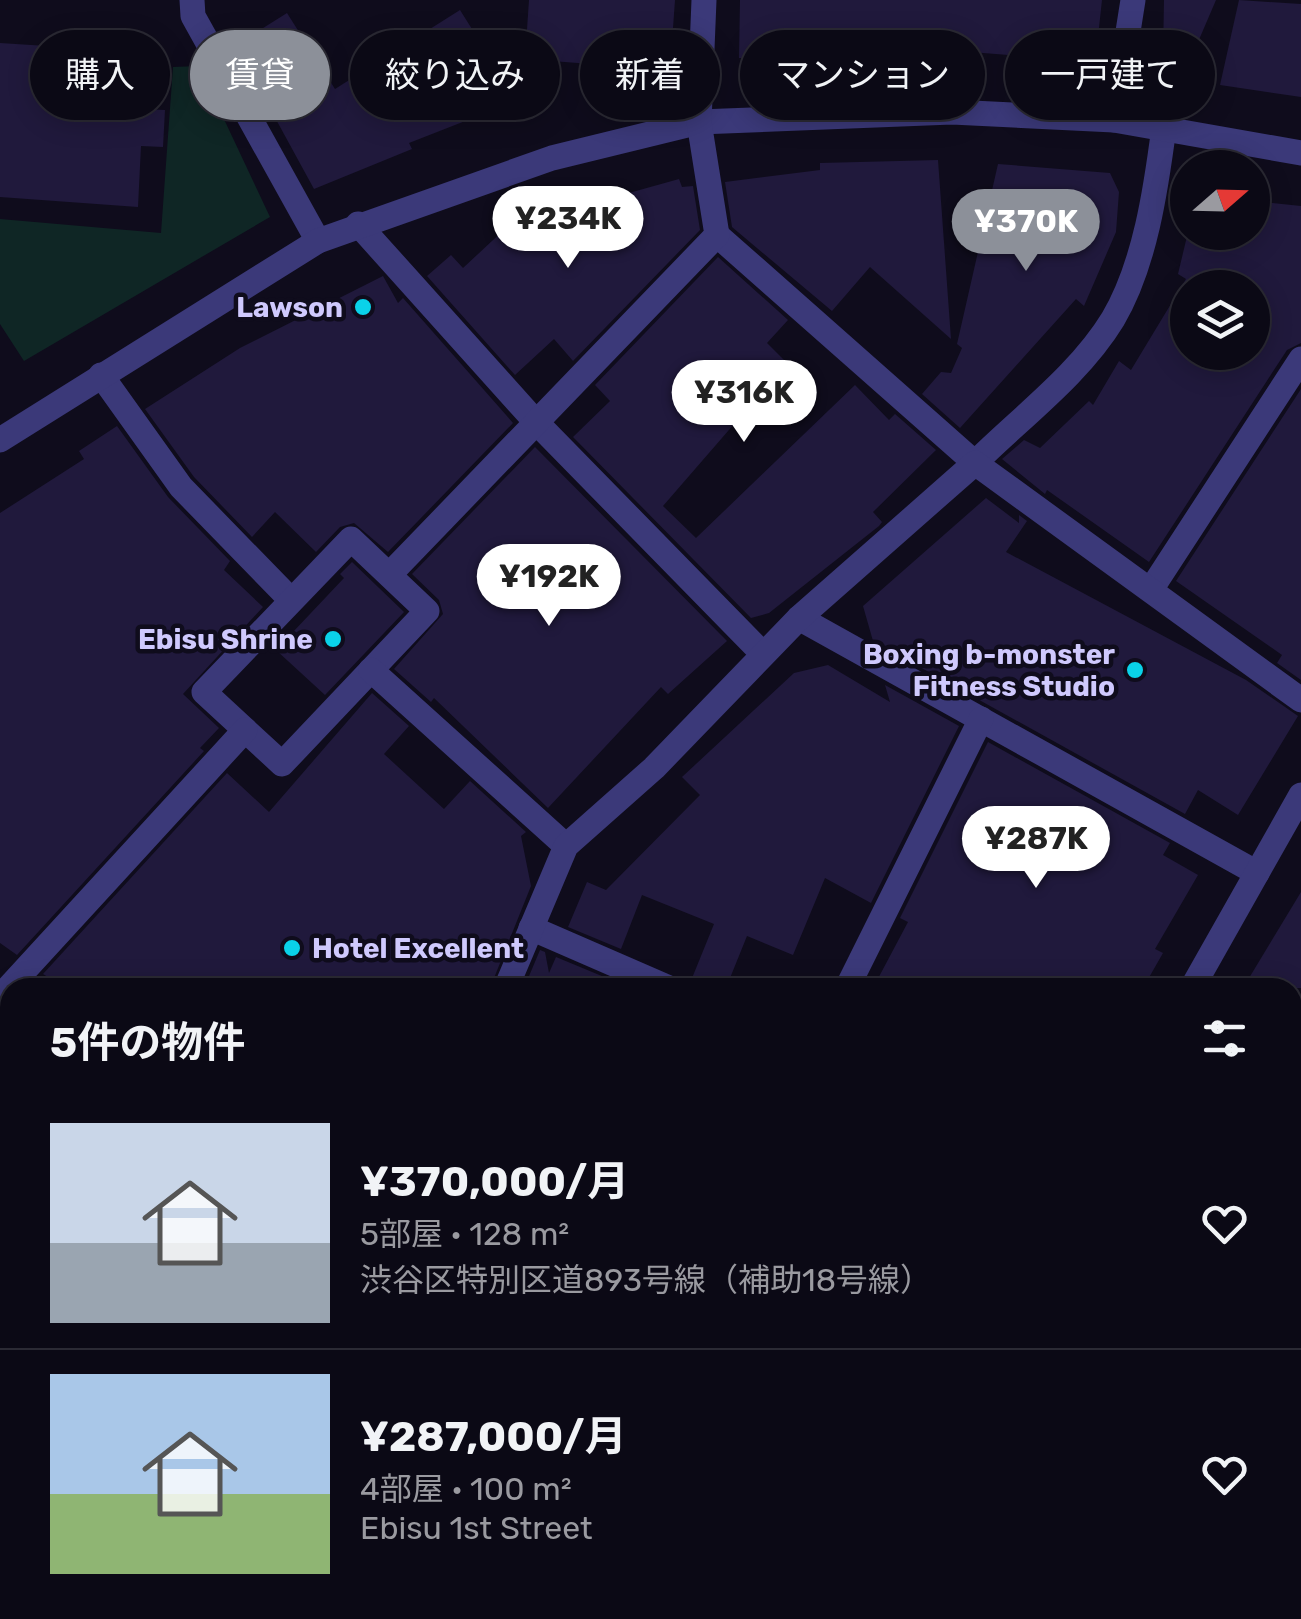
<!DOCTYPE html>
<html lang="ja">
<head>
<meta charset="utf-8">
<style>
  body { margin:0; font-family:Rubik,"Noto Sans JP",sans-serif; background:#14121e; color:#f1f3f6; height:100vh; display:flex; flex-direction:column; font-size:38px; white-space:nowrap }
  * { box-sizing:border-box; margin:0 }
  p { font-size:32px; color:#9a9aa0 }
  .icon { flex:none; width:55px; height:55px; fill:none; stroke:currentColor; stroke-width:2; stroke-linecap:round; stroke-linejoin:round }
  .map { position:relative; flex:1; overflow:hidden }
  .drawer { position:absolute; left:0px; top:978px; width:1302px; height:642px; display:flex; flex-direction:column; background:#0b0915; border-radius:30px 30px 0 0; box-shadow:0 5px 25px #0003,0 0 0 2px #2b2a34 }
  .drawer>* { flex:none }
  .top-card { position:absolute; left:30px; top:30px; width:1242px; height:90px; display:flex; gap:20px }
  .needle { width:65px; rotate:70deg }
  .buttons { position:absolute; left:1170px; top:150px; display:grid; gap:20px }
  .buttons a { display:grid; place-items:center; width:100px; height:100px; border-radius:50%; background:#0b0915; box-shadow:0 5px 25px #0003,0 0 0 2px #2b2a34; font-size:50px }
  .price { position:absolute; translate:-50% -85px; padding:0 22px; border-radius:35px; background:#fff; color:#222; font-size:32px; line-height:65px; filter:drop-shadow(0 2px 5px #0008) }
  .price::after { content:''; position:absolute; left:50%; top:60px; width:30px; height:22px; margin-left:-15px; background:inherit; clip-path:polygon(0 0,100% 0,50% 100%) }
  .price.current { background:#8c9099; color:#fff }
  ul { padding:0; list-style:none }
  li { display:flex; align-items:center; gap:30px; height:250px; padding:0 50px }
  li+li { border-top:2px solid #2b2a34 }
  li span { display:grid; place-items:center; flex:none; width:280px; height:200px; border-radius:0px; color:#555 }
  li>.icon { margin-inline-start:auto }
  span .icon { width:120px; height:120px; fill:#fffc; stroke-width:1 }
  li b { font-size:42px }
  h2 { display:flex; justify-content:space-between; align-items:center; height:120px; padding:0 50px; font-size:42px }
  .chip { padding:0 35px; border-radius:45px; background:#0b0915; box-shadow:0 5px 25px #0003,0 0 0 2px #2b2a34; font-size:35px; line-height:90px }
  .chip.current { background:#8c9099; color:#fff }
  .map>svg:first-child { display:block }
  .green { fill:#0f2625 }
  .building { fill:#20193c; fill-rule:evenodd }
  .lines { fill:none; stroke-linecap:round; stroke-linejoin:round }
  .minor { stroke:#3b3979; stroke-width:25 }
  .major { stroke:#bb55f8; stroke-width:25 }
  .rail { stroke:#0ad2e9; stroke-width:8; stroke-dasharray:15 12; stroke-linecap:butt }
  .poi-dot { fill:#0ad2e9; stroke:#0f0c1c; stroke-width:4 }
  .labels { text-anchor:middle; stroke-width:9; stroke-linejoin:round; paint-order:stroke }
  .poi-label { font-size:28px; font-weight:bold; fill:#cfc9fd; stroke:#0f0c1c; text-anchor:end }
</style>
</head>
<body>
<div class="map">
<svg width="1301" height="1619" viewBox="0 0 1301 1619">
  <rect width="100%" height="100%" fill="#0f0c1c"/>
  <polygon class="green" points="199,66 270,217 24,361 0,324 0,219 161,233 173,67"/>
  <g class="building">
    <polygon points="529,0 675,0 670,70 525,59"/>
    <polygon points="740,0 1102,0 1097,46 1059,42 1057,59 945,50 945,56 739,58"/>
    <polygon points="1164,0 1216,0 1168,112 1162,111"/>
    <polygon points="1239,0 1301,4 1301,97 1220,85"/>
    <polygon points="460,10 482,45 501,107 409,143 412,149 314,189 255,81 262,77 241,42 287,13 335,89"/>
    <polygon points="0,43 125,51 122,108 165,110 163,147 141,146 138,207 0,197"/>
    <polygon points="938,160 951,339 870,267 832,311 732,227 725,182 820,170 820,163"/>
    <polygon points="998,164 1110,173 1119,192 1116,232 1084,306 1076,299 960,428 922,394 941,372 951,373 962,348 957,344"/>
    <polygon points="679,179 682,187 693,186 700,230 573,361 554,339 515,375 427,276 451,255 463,268 507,227"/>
    <path d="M1252,201L1301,206V343L1287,350L1149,562L1047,490L1045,494L1002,459L1024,440L1040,448L1089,401L1093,405L1119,361L1131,370L1186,279L1178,274L1188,232H1252ZM1188,288H1252V352H1188Z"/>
    <polygon points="718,257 788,320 767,343 787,363 663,506 696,538 855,385 889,420 895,414 936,450 873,512 882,522 879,526 769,613 751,618 573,437 610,401 595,385"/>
    <polygon points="383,276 398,303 403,298 513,423 388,552 354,523 340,527 316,552 275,512 252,537 194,477 145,409 240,348"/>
    <polygon points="1301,389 1301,680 1277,663 1282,655 1176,581"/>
    <polygon points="117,426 168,497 230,561 224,570 263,607 183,694 219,728 200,748 204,751 17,955 0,943 0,513 84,459 79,451"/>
    <polygon points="535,447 727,641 668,694 661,687 548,808 434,698 431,702 394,669 443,614 439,600 412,574"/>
    <polygon points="986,498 1019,523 1019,515 1027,521 1006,552 1246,680 1298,716 1238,815 1198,790 1185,814 873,641 863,606"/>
    <polygon points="352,562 404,612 325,695 276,650 344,578 340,574"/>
    <polygon points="828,665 890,702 885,685 959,726 871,903 825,878 793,955 747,936 726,988 688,988 714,924 642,895 621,949 568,927 587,882 606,890 700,795 682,777 794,673"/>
    <polygon points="372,693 409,726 384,754 444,809 470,781 526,832 521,836 531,886 490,988 66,988 43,974 227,773 269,812"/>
    <polygon points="988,742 1170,843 1163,855 1198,875 1155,949 1163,953 1143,988 873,988 908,922 900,918"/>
    <polygon points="1301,892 1301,988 1243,988"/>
    <polygon points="540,950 545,952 549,973 556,957 609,979 605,988 524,988"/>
  </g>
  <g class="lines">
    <g class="minor">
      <polyline points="192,0 193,16 318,241"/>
      <polyline points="1114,120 1133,0"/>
      <polyline points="358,224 535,421 762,653"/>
      <path d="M717,235L975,463C1020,418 1079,375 1113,319C1145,265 1156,189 1164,127"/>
      <polyline points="101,375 181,487 291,600"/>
      <polyline points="0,440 318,241 552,158 699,122 952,112 1114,120 1301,153"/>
      <polyline points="389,575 427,611 282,764 204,692 351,539 389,575 717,235 699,122 704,0"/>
      <polyline points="1152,588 1301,359"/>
      <polyline points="799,618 1257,873"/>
      <polyline points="371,670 566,846"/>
      <polyline points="531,928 669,988"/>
      <polyline points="506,988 566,846 654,768 799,618 975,463 1301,700"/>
      <polyline points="847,988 981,719"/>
      <polyline points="1192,988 1301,795"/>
      <polyline points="0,997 245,730"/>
      <polyline points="1292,1096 1301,1088"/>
      <polyline points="0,1426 10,1431"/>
      <polyline points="256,1619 265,1610"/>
      <polyline points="472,1619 481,1610"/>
      <polyline points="1121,1619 1130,1610"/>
    </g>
    <g class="major">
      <polyline points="0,1035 10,1040"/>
      <polyline points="0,1101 10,1107"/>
      <polyline points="1292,1482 1301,1486"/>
      <polyline points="1292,1569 1301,1573"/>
    </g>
    <g class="rail">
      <polyline points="1292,1248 1301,1241"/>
      <polyline points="1292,1294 1301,1286"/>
      <polyline points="1292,1326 1301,1318"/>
      <polyline points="1292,1400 1301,1393"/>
    </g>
  </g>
  <g class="poi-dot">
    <circle cx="363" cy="307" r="10"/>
    <circle cx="333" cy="639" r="10"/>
    <circle cx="1135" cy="670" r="10"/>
    <circle cx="292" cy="948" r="10"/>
  </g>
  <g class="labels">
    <g class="poi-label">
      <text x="343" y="317">Lawson</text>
      <text x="313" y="649">Ebisu Shrine</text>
      <text x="1115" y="664">Boxing b-monster<tspan x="1115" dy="32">Fitness Studio</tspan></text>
      <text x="312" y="958" text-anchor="start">Hotel Excellent</text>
    </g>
  </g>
</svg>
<div class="buttons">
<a><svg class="needle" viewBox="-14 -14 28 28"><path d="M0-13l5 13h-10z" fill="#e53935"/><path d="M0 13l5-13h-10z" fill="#9a9aa0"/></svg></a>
<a><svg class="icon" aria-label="layers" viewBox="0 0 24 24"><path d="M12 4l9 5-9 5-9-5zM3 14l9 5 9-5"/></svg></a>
</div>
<b class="price" style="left:568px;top:271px">¥234K</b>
<b class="price current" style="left:1026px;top:274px">¥370K</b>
<b class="price" style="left:744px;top:445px">¥316K</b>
<b class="price" style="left:549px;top:629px">¥192K</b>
<b class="price" style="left:1036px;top:891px">¥287K</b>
<div class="top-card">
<a class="chip">購入</a>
<a class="chip current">賃貸</a>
<a class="chip">絞り込み</a>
<a class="chip">新着</a>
<a class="chip">マンション</a>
<a class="chip">一戸建て</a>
</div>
<section class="drawer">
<h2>5件の物件<svg class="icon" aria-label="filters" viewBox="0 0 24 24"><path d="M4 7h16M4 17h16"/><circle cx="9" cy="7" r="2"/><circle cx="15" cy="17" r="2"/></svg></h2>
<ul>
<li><span style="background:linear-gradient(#c9d6e8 60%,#9aa5b1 0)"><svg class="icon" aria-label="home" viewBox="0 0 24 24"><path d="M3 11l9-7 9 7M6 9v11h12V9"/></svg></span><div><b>¥370,000/月</b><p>5部屋 · 128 m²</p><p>渋谷区特別区道893号線（補助18号線）</p></div><svg class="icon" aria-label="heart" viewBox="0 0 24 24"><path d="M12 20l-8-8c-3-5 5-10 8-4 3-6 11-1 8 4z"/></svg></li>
<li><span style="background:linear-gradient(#a9c7e8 60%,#8fb573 0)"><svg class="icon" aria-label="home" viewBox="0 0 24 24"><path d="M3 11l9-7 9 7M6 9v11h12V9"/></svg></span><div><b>¥287,000/月</b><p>4部屋 · 100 m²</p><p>Ebisu 1st Street</p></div><svg class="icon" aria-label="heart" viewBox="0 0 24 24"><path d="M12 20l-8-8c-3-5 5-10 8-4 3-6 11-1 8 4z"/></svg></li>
</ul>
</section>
</div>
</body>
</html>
